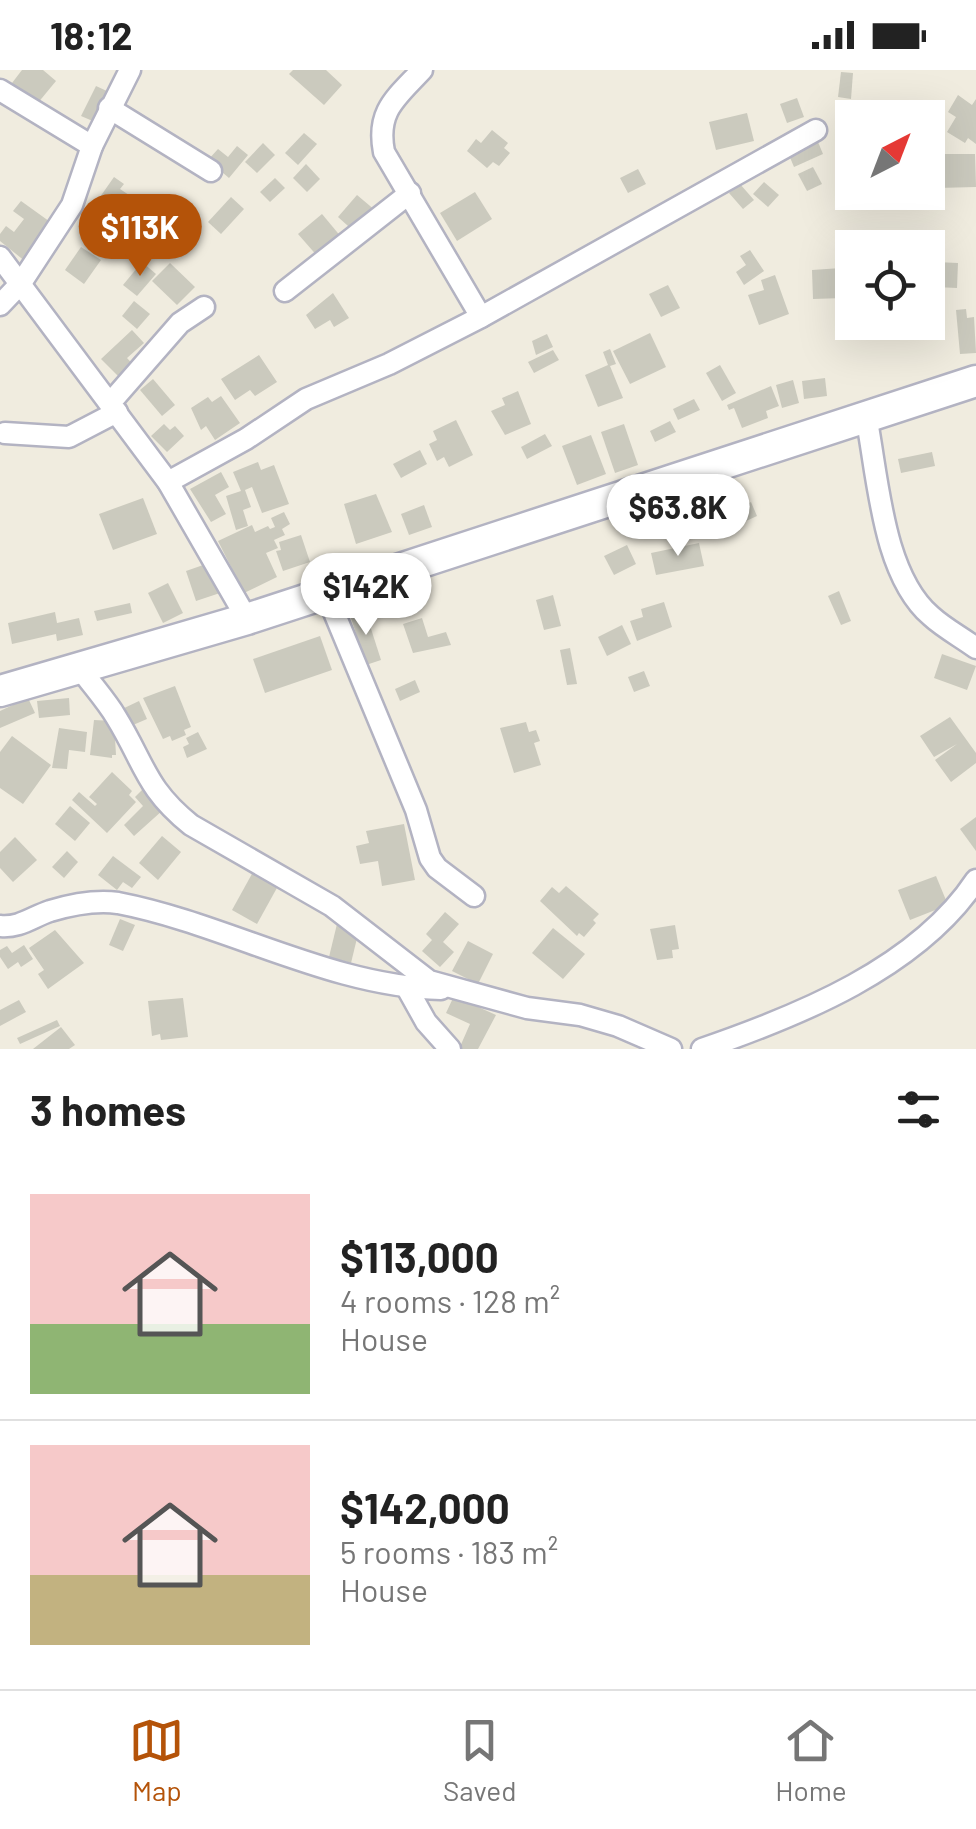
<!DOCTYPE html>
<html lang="en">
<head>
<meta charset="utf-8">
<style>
  body { margin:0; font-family:Barlow,sans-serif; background:#f6f6f6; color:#222; height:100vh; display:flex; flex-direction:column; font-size:38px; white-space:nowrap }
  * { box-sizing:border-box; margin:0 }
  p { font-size:32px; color:#767676 }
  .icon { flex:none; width:55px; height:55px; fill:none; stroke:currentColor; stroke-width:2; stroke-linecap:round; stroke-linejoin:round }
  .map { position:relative; height:979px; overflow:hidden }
  .details { display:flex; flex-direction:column; background:#fff; flex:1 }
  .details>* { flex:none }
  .needle { width:65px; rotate:42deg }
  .controls { position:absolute; left:835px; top:30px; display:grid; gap:20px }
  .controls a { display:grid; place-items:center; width:110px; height:110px; border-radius:0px; background:#fff; box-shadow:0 10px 40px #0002; font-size:50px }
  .price { position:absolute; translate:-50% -85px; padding:0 22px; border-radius:35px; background:#fff; color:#222; font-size:32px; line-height:65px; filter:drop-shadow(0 2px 5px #0008) }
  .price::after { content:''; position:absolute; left:50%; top:60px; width:30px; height:22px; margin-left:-15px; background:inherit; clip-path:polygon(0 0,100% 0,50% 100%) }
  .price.on { background:#b45309; color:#fff }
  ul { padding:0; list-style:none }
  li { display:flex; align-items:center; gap:30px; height:250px; padding:0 30px }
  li+li { border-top:2px solid #e0e0e0 }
  li span { display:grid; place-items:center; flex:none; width:280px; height:200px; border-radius:0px; color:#555 }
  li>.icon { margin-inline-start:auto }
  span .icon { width:120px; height:120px; fill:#fffc; stroke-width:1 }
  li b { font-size:42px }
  h2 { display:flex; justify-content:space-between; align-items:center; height:120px; padding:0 30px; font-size:42px }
  .status { display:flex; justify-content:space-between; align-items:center; height:70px; padding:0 50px; background:#fff; direction:ltr }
  .status svg { height:28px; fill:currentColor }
  .dock { display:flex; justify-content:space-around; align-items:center; height:140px; border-top:2px solid #e0e0e0; background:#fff; font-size:28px; color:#767676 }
  .dock a { display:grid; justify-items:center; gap:5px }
  .dock .on { color:#b45309 }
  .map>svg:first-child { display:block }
  .building { fill:#cbcabe }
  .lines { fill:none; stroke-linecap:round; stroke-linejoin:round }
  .street-casing { stroke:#b3b3c2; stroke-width:25 }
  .secondary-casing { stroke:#b3b3c2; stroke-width:35 }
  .street { stroke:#fff; stroke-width:20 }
  .secondary { stroke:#fff; stroke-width:30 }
</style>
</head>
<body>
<div class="status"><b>18:12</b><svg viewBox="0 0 49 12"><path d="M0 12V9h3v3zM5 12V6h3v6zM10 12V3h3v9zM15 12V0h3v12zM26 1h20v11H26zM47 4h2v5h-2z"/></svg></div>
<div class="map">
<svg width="976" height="979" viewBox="0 0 976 979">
  <rect width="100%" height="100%" fill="#f0ecdf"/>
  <g class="building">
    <polygon points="22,0 43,0 56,11 37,34 12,13"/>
    <polygon points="293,0 326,0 342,15 324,35 289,4"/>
    <polygon points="841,2 853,3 851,29 838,27"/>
    <polygon points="96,16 109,22 95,52 81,46"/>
    <polygon points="958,25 972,35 976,29 976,74 968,68 965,73 947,62 956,47 948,42"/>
    <polygon points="797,28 804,47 787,53 780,34"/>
    <polygon points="747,43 754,71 716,80 709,52"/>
    <polygon points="492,60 508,73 504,78 510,83 499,96 493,92 487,98 467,81 476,69 481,73"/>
    <polygon points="304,63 317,74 298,95 285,83"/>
    <polygon points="818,72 823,84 794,97 789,85"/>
    <polygon points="263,73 275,85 257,103 245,92"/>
    <polygon points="237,76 248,85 229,108 208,90 218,79 228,87"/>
    <polygon points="936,84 975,84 976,117 937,118"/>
    <polygon points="306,94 320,109 307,122 293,108"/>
    <polygon points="813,97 822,114 807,121 798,104"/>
    <polygon points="638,99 646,114 628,123 620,108"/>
    <polygon points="114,107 124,114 120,119 129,125 118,140 100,127"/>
    <polygon points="275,108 285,118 270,132 260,122"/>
    <polygon points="764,112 779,125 768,137 753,124"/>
    <polygon points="740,114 754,130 743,139 729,123"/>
    <polygon points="475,122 492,149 457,171 440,143"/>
    <polygon points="357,125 376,141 357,164 338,147"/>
    <polygon points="231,127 244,139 221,164 208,152"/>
    <polygon points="21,131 53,154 26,192 0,171 0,164 6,156 14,162 24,149 13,141"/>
    <polygon points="322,144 342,168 319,188 298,164"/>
    <polygon points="81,177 101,190 84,214 65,200"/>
    <polygon points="750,180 764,201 744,215 736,202 746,195 740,186"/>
    <polygon points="142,192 156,204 137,226 123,215"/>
    <polygon points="936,192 958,193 957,218 935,217"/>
    <polygon points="170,193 195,217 177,235 152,211"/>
    <polygon points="841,198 843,228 813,229 812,200"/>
    <polygon points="775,205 789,244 759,255 748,225 764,220 761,210"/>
    <polygon points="668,215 680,238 661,247 649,224"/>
    <polygon points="333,223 349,248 334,257 330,250 315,259 306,245"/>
    <polygon points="134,231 150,244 137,259 122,246"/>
    <polygon points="966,239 967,248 974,247 976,283 960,284 956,240"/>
    <polygon points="132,260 144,273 127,288 138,300 124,312 101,289"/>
    <polygon points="650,263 666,297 630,314 613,281"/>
    <polygon points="547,264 553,277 536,285 532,271"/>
    <polygon points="610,279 616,294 610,296 623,328 598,337 585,305 608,295 603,282"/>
    <polygon points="553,280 559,290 534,303 528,292"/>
    <polygon points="259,285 277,312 255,326 250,320 235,330 221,309"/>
    <polygon points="720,295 736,323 722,331 706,303"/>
    <polygon points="825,308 827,326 804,329 802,311"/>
    <polygon points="153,309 175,335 162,346 140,320"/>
    <polygon points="793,310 799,333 782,338 776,315"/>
    <polygon points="771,316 779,336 766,341 768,348 742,358 734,338 729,340 727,335"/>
    <polygon points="518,321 531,354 505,365 491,341 505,335 502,328"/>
    <polygon points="221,326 240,353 215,370 206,356 201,360 191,338 208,327 212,332"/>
    <polygon points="694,329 700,340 678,350 673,339"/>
    <polygon points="456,350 473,385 449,397 444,387 437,391 429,374 437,370 433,361"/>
    <polygon points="670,351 676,362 655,372 650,361"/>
    <polygon points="164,354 170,360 175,356 184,366 167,382 151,366"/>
    <polygon points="624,354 638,395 615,403 601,362"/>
    <polygon points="545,364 552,376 527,389 521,377"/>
    <polygon points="591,365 606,404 577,415 562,376"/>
    <polygon points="420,380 427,394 401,408 393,394"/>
    <polygon points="932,382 935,396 901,403 898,389"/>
    <polygon points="258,392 261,400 274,395 289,434 262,443 252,417 245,420 251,437 243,440 248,456 236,460 226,426 241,421 233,402"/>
    <polygon points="221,402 229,417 215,425 226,444 211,452 190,419"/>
    <polygon points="376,424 392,462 356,474 344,434"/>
    <polygon points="143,428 157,464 113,480 99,444"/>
    <polygon points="751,432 757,446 733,457 727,444"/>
    <polygon points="424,435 432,457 409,465 401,444"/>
    <polygon points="284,442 290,454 282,459 285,465 274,470 278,478 266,483 277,507 244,523 218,471 252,455 255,462 268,456 270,459 275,457 271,448"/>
    <polygon points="301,465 310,492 283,501 276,481 281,480 279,472"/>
    <polygon points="699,473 704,496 656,505 651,483"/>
    <polygon points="627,475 636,494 614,505 604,486"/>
    <polygon points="209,493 220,523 196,531 186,501"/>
    <polygon points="168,513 183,543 163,553 148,523"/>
    <polygon points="839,521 851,551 841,555 828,526"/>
    <polygon points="553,525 561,556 544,560 536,530"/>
    <polygon points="664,532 672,557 637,571 630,551 643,547 641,539"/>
    <polygon points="130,533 132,543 97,551 94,541"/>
    <polygon points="365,540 381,590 366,595 350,545"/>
    <polygon points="55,542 57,553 79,548 83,565 57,571 56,564 12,574 8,553"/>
    <polygon points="422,548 428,567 446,562 451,575 413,583 403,554"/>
    <polygon points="622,555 631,574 607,586 598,567"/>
    <polygon points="320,566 332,600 265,623 253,589"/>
    <polygon points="570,578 577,614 567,615 560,580"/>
    <polygon points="942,584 976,596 967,620 934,608"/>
    <polygon points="644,601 650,616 634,622 628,607"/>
    <polygon points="415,610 420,622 400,631 395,619"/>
    <polygon points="175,616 191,657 184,660 186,665 172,671 170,666 163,669 143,628"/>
    <polygon points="28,628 35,643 0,658 0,641"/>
    <polygon points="69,628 70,645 39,648 37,631"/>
    <polygon points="139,631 147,649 126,658 118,641"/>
    <polygon points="950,647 976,683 976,693 951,712 935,690 957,674 934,687 920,666"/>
    <polygon points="94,650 114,651 116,685 112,685 112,688 90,685"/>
    <polygon points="526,652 529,662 536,660 540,671 534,673 541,695 514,703 500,658"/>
    <polygon points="59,658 87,662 85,682 69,680 67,699 52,698"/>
    <polygon points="198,662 207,679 187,688 183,677 189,674 186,668"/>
    <polygon points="12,666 51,695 23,734 0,718 0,682"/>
    <polygon points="112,702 132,721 129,725 136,732 107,763 72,730 79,722 95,736 97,734 89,727"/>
    <polygon points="143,719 163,740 134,766 124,755 143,736 135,727"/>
    <polygon points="70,736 90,753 75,771 55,754"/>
    <polygon points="976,747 976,781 960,759"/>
    <polygon points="404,754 415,810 382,816 378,791 360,794 356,776 369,773 366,761"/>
    <polygon points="162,766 181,782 158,810 139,793"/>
    <polygon points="15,767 37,790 13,812 0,798 0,782"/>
    <polygon points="67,781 78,792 64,808 52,797"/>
    <polygon points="113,786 141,807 132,818 123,812 117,820 98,805"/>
    <polygon points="253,802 278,816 257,854 232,840"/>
    <polygon points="936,806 948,835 910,850 898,820"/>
    <polygon points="566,816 599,844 593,850 596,853 584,867 579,863 577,866 540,831 552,817 559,823"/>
    <polygon points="445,842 459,854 443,872 454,882 440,897 422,881 432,870 426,864"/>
    <polygon points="120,849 135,855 123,881 109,875"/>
    <polygon points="337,854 359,860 351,893 329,887"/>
    <polygon points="675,855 679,879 672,880 673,888 657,890 650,859"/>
    <polygon points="553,858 585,884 563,909 532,883"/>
    <polygon points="55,860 84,893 48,919 38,904 44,900 29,878"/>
    <polygon points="468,871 493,884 478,914 452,901"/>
    <polygon points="24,875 33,889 21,897 18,892 8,899 0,887 0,880 7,876 12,883"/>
    <polygon points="454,926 496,945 478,979 459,979 470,954 446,943"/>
    <polygon points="183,928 188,967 161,970 160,964 152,966 148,931"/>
    <polygon points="19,930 26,942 0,956 0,940"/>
    <polygon points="57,950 60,956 20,974 17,968"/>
    <polygon points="61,957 75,975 69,979 33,979"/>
  </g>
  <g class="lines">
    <defs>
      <g id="street">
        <path d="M422,0C396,28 376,41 384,82L481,247"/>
        <polyline points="0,20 92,76"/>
        <polyline points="109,38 211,101"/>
        <polyline points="0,187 168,412 247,549"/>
        <polyline points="285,221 410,123"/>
        <polyline points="0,235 21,213 72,135 92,76 130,0"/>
        <polyline points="111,332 180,253 204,237"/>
        <path d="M866,346C878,406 882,504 931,546C944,558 961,567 976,578"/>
        <polyline points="5,363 69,367 117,342"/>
        <polyline points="168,412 246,369 306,329 389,294 481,247 816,60"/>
        <polyline points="326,523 416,740 430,788 437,798 474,826"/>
        <path d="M79,597C91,614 106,630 116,647C145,694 145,718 191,755L332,836L429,911L527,938L580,945L618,956L671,979"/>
        <path d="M0,856C20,858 32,847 50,841C70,835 96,830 118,833C227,854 329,916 441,919"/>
        <polyline points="407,918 426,952 450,979"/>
        <path d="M702,979C798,946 918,898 976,810"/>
      </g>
      <polyline id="secondary" points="0,621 247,549 976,311"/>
    </defs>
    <use href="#street" class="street-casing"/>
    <use href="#secondary" class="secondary-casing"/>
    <use href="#street" class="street"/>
    <use href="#secondary" class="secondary"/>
  </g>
</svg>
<div class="controls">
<a><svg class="needle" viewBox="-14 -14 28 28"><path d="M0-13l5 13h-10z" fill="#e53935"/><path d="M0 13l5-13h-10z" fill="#767676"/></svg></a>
<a><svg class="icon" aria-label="locate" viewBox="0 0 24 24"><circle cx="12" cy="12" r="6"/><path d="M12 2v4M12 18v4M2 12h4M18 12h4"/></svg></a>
</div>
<b class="price on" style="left:140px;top:209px">$113K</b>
<b class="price" style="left:678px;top:489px">$63.8K</b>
<b class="price" style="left:366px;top:568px">$142K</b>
</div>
<section class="details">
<h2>3 homes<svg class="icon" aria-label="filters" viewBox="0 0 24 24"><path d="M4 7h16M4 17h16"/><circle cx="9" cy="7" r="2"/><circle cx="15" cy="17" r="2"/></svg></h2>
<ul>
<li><span style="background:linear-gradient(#f6c9c9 65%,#8fb573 0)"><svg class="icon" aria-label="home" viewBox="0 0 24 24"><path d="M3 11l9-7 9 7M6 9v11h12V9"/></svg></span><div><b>$113,000</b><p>4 rooms · 128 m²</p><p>House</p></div></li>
<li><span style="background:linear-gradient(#f6c9c9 65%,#c2b280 0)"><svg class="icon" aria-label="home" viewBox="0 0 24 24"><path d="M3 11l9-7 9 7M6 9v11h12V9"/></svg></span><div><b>$142,000</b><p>5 rooms · 183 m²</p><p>House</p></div></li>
</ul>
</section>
<nav class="dock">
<a class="on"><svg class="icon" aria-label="map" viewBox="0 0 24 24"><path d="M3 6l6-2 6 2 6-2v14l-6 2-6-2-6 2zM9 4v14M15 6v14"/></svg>Map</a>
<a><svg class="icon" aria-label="saved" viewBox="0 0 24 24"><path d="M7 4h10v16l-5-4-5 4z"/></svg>Saved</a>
<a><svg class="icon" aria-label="home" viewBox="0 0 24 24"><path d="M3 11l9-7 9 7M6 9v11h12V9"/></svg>Home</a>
</nav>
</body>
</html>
